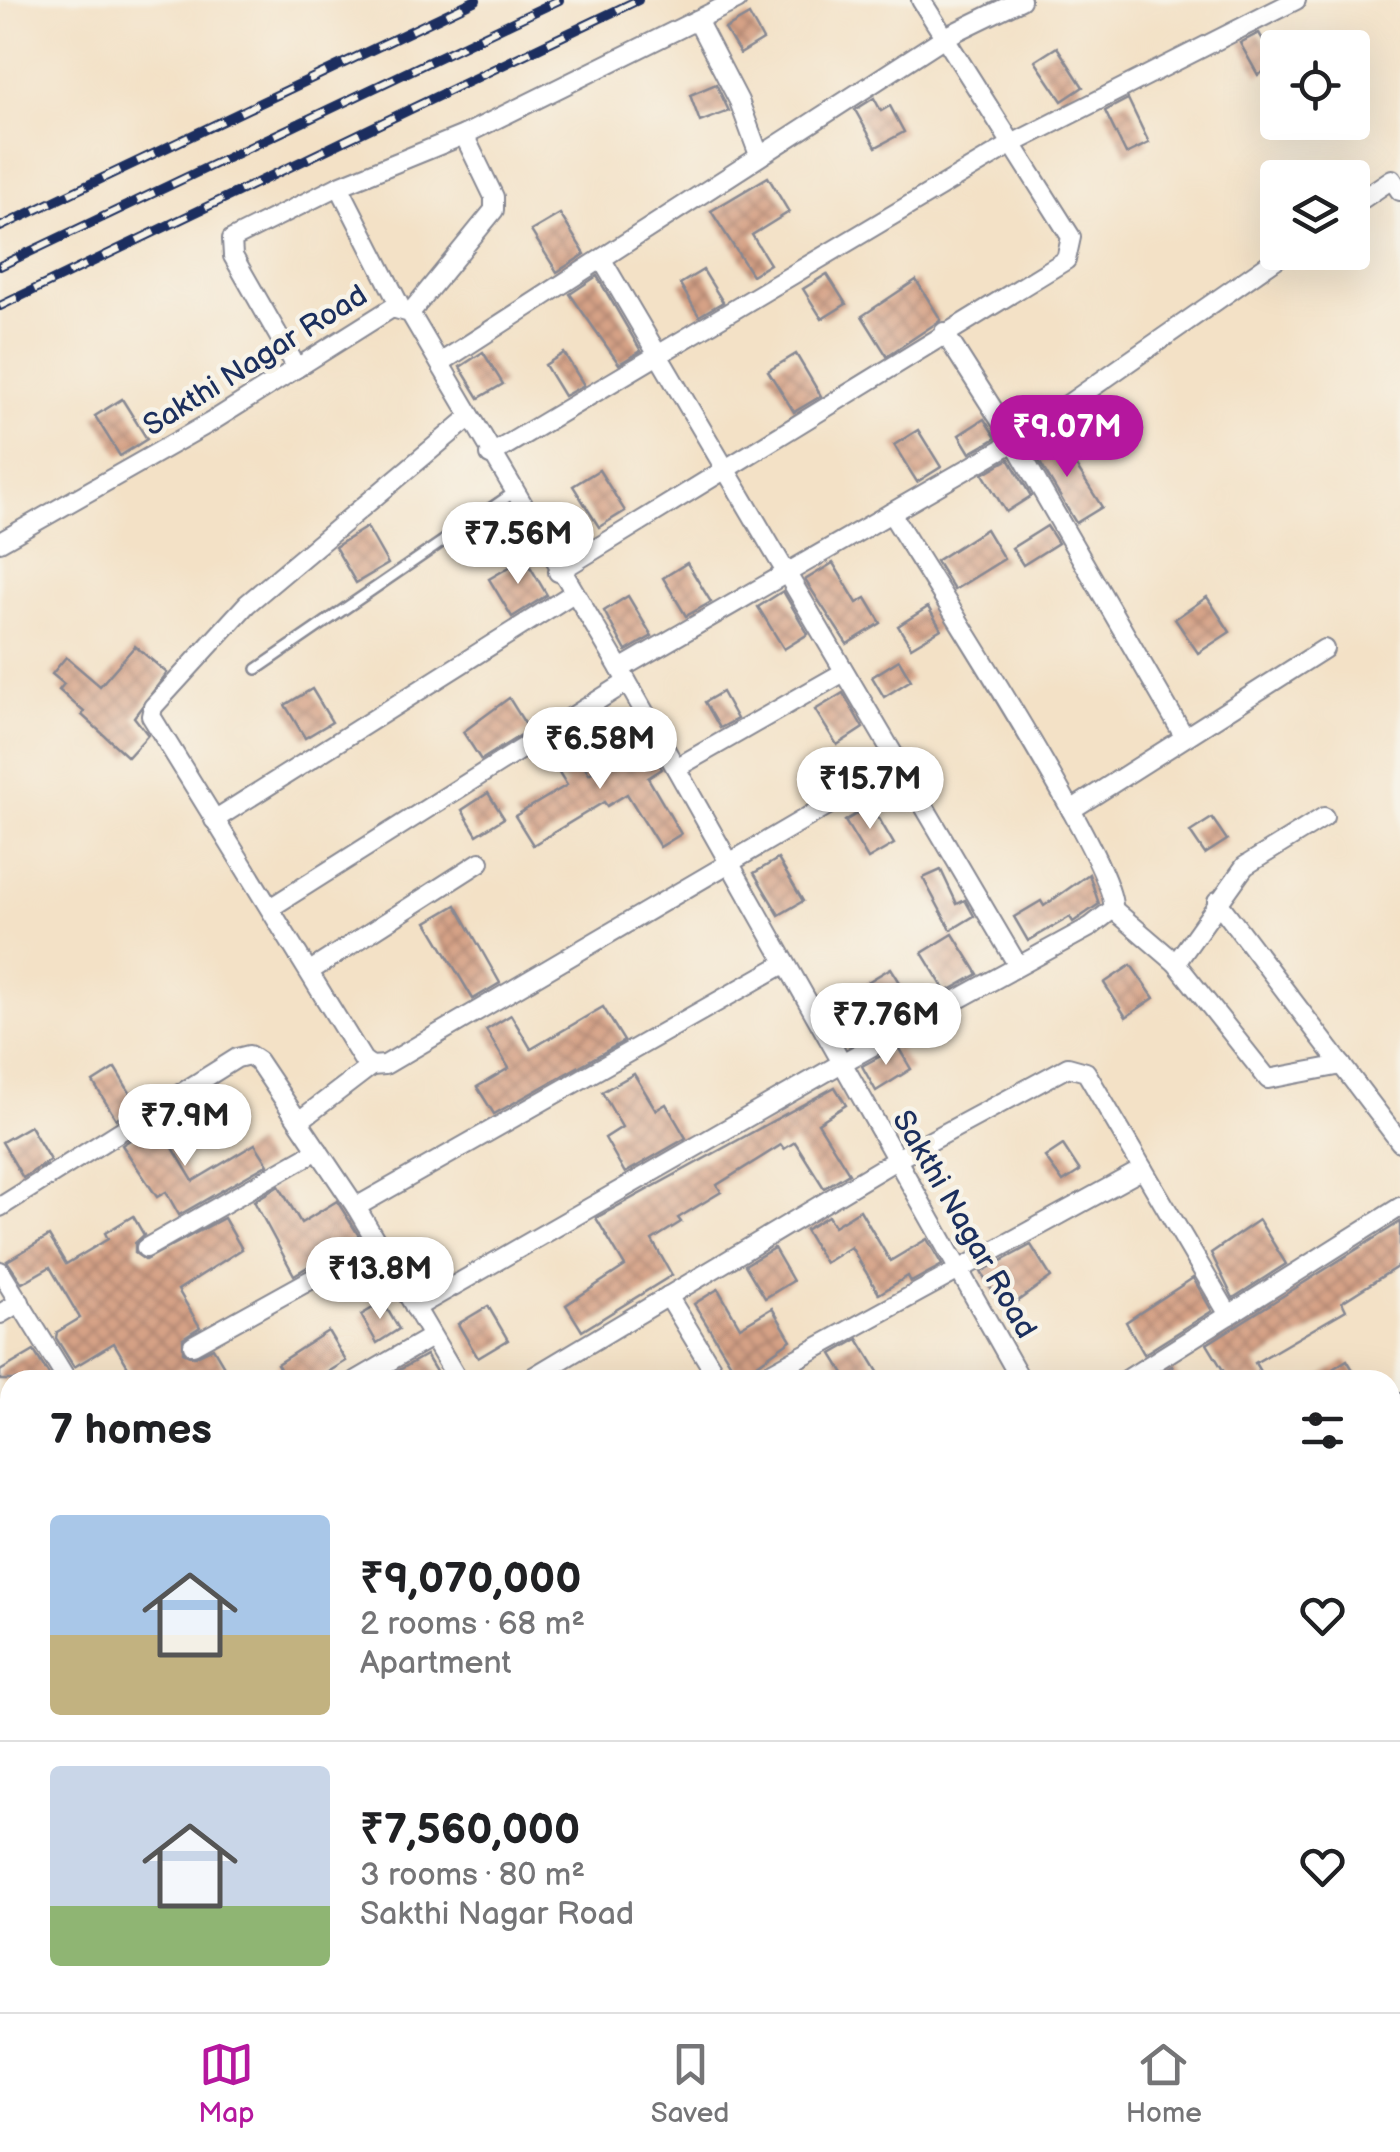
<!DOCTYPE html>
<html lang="en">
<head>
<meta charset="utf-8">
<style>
  body { margin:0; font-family:"Balsamiq Sans",sans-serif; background:#f2f2f2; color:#202124; height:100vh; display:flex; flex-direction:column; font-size:38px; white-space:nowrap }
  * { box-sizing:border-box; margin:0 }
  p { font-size:32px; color:#757577 }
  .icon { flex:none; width:55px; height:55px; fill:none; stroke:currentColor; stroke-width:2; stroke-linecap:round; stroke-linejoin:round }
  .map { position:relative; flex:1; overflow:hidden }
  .sheet { position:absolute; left:0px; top:1370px; width:1400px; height:642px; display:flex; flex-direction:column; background:#fff; border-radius:30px 30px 0 0; box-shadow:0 10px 40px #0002 }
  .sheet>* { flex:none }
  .buttons { position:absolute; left:1260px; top:30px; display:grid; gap:20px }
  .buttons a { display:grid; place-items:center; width:110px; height:110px; border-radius:10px; background:#fff; box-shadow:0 10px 40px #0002; font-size:50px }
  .price { position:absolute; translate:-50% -85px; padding:0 22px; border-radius:35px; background:#fff; color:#222; font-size:32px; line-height:65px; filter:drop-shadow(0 2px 5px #0008) }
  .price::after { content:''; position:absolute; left:50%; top:60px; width:30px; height:22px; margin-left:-15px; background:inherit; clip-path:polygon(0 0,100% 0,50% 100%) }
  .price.current { background:#b5179e; color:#fff }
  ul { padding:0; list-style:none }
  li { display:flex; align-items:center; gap:30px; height:250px; padding:0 50px }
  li+li { border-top:2px solid #e0e0e0 }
  li span { display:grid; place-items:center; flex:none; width:280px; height:200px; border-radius:10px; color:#555 }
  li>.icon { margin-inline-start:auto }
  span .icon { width:120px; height:120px; fill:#fffc; stroke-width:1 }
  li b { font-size:42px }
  h2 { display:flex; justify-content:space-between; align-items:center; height:120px; padding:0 50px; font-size:42px }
  .dock { display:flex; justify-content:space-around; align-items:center; height:140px; border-top:2px solid #e0e0e0; background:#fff; font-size:28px; color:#757577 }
  .dock a { display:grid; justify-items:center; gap:5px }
  .dock .current { color:#b5179e }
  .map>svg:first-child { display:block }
  .building { fill:url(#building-cross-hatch) }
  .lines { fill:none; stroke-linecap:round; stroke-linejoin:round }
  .lane-casing { stroke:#878892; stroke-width:14 }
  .street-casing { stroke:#878892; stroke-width:22 }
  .lane { stroke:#fff; stroke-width:9 }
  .street { stroke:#fff; stroke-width:18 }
  .rail-casing { stroke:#1b2f5e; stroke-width:10 }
  .rail { stroke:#f7f3e8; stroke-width:6; stroke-dasharray:19; stroke-linecap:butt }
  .labels { text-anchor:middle; stroke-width:9; stroke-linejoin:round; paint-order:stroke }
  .street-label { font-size:30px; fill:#1b2f5e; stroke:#f7f3e8 }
</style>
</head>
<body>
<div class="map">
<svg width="1400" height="2012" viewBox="0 0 1400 2012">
  <defs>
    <pattern id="building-cross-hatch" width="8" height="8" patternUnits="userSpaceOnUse" patternTransform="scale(2.5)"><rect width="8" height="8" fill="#d6a286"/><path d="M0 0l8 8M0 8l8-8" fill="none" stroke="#ad8471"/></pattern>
  </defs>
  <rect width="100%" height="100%" fill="#f7f3e8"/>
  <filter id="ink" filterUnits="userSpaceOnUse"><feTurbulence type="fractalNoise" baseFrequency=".01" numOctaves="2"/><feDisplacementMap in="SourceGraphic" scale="20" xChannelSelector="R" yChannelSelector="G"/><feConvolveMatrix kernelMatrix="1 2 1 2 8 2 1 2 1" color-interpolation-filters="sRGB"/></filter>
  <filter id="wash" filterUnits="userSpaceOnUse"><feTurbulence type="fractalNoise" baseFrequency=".0048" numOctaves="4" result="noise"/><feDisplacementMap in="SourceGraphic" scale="40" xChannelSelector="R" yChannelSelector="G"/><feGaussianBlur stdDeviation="2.25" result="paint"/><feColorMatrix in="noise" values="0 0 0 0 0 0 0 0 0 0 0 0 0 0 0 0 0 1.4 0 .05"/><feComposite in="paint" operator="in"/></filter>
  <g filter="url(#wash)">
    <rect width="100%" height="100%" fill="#f3e1c6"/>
    <g id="blocks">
      <g class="building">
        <polygon points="749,15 763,40 740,54 725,29"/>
        <polygon points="1259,33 1277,64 1258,75 1240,43"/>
        <polygon points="1057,47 1083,87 1062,101 1035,61"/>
        <polygon points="716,84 729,111 700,122 690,95"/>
        <polygon points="874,98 881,111 890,106 904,132 876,147 855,110"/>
        <polygon points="1128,99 1149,143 1126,154 1105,111"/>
        <polygon points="768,177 789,212 752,235 770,264 752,275 711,211"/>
        <polygon points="560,214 585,254 557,272 531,231"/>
        <polygon points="703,270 723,302 699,316 680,284"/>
        <polygon points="827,274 846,304 822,319 803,289"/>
        <polygon points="597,276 641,351 619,364 570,294"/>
        <polygon points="916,280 941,320 887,356 862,316"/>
        <polygon points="483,352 503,384 479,398 460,367"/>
        <polygon points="564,353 584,385 564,396 545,365"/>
        <polygon points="796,354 821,396 794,412 768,371"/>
        <polygon points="122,399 147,439 120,456 95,416"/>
        <polygon points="984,419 996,438 970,453 959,435"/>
        <polygon points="918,430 941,467 917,482 894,445"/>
        <polygon points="1057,436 1102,507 1076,523 1033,451"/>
        <polygon points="1009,459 1031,496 1006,512 983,474"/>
        <polygon points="599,470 625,511 599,527 573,486"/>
        <polygon points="1047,526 1058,543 1023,565 1012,548"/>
        <polygon points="367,527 388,564 356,583 335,547"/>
        <polygon points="986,529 1004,559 954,590 936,561"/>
        <polygon points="525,558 547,595 512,617 489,579"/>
        <polygon points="687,563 711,602 686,616 663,578"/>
        <polygon points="833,563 857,603 866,598 881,623 847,644 805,580"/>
        <polygon points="783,591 808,634 784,649 758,607"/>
        <polygon points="628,596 652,636 626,651 604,611"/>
        <polygon points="1207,597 1230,632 1198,653 1175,619"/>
        <polygon points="928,607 941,629 911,647 898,626"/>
        <polygon points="135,646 167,673 134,717 148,735 128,757 82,715 84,712 59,690 64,684 52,674 66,657 100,686"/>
        <polygon points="899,660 911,680 884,697 872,677"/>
        <polygon points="312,689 332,722 305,738 285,705"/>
        <polygon points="722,692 737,719 720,728 705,702"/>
        <polygon points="843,693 863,728 837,745 815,710"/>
        <polygon points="509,698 529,730 481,760 463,732"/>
        <polygon points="566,737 589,774 645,739 662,769 648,778 681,834 660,847 627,794 607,806 604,802 533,845 515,816 567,785 545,750"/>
        <polygon points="488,793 504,818 477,835 462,810"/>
        <polygon points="871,805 894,844 868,859 845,821"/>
        <polygon points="1212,818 1227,840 1205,854 1190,832"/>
        <polygon points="778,859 803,901 779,915 754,873"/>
        <polygon points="941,870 957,904 965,900 974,916 951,930 923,878"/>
        <polygon points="1089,874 1099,904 1073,922 1070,917 1028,941 1014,917 1041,901 1044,906"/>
        <polygon points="456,905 500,983 473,999 427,922"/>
        <polygon points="953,934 978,974 946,992 922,953"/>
        <polygon points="1131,965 1154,998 1126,1017 1104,983"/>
        <polygon points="891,968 916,1008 849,1045 826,1007"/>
        <polygon points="603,1007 624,1041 494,1114 477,1087 509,1068 486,1030 511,1015 531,1049"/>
        <polygon points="898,1047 911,1069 876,1091 862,1066"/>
        <polygon points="115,1068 138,1106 116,1119 93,1082"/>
        <polygon points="634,1074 656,1110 666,1104 686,1138 625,1173 605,1138 622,1127 602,1092"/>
        <polygon points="835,1087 846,1105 818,1123 849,1173 824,1188 795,1142 784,1149 781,1145 717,1185 721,1192 678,1218 681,1222 652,1240 672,1275 582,1331 566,1305 625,1266 596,1218"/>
        <polygon points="163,1119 172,1135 167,1138 193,1181 255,1144 268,1164 179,1215 166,1192 157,1197 122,1145"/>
        <polygon points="30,1126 50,1160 23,1178 2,1142"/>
        <polygon points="1063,1145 1080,1171 1063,1182 1045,1157"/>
        <polygon points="279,1186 301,1223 337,1201 359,1236 294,1275 254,1201"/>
        <polygon points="860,1210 890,1261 927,1239 942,1265 911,1282 908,1276 879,1294 851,1247 825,1263 805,1230 828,1216 834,1226"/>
        <polygon points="133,1216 144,1235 135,1243 135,1253 145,1260 224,1218 242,1249 178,1290 200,1327 183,1338 183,1352 194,1357 213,1348 232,1380 189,1380 182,1368 162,1380 136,1380 114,1343 74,1367 56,1338 57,1332 80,1318 50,1267 22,1283 7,1261 49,1236 66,1264 108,1239 105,1233"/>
        <polygon points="1259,1220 1286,1264 1233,1298 1211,1253"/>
        <polygon points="1400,1222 1400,1265 1342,1302 1346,1310 1255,1363 1265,1380 1229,1380 1207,1344"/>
        <polygon points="1031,1245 1051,1277 1004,1311 981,1272"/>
        <polygon points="774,1248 793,1281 765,1298 745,1265"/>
        <polygon points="1193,1278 1212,1311 1144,1354 1126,1322"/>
        <polygon points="718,1289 740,1327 772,1308 791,1340 739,1377 694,1304"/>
        <polygon points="383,1302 399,1329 377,1343 361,1315"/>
        <polygon points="488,1306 508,1340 478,1358 458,1324"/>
        <polygon points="328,1331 346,1361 315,1380 287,1380 277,1364"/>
        <polygon points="858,1339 883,1380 848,1380 832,1354"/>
        <polygon points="34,1351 52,1380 0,1380 0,1371"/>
        <polygon points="426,1355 441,1380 382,1380"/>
        <polygon points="1347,1360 1359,1380 1315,1380"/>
        <polygon points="1172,1366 1180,1380 1160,1380 1157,1375"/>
      </g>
    </g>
  </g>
  <g filter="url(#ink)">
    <use href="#blocks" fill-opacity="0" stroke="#878892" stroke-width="2.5"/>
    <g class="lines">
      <defs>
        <polyline id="lane" points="257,669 513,493"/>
        <g id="street">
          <polyline points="697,20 739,101 759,155"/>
          <polyline points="339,186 401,308"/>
          <polyline points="1352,206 1392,179 1400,191"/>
          <polyline points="602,260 1017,964"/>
          <polyline points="410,313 494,210 494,197 464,135"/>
          <polyline points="944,332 1014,442 1184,736"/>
          <polyline points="440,363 943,38 1021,0"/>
          <polyline points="297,368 233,256 232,239 339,186 464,135 737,0"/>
          <polyline points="470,417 247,604 153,707 151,716 363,1060 371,1066 385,1065 898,764"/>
          <polyline points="490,455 1012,144 1296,0"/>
          <polyline points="0,542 211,422 392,308 410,313 620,669 1021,1380"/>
          <polyline points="558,572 1066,260 1071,237 921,0"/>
          <polyline points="620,669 1014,442 1286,252"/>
          <polyline points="676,768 844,672"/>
          <polyline points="1071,810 1324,649"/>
          <polyline points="214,820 572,594"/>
          <polyline points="1217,901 1400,1142"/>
          <polyline points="270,908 627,682"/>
          <polyline points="1113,909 1176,963 1268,1079 1342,1065"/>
          <polyline points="1176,963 1245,866 1324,817"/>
          <polyline points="310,971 480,862"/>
          <polyline points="299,1121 371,1066"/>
          <polyline points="0,1207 237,1058 249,1055 258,1061 356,1207 458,1380"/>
          <polyline points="356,1207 784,964"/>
          <polyline points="146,1248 318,1150"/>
          <polyline points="0,1271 67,1380"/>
          <polyline points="668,1296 719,1380"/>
          <path d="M415,1308L840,1064L1090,927L1113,909C1120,869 925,569 891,513"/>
          <polyline points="0,1314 20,1302"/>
          <polyline points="193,1345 377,1243"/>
          <polyline points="357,1380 431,1337"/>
          <polyline points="528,1380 899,1158 1068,1067 1086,1072 1143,1169"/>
          <polyline points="758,1380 1143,1169 1229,1315"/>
          <polyline points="1126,1380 1400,1207"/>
          <polyline points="1390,1404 1400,1403"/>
          <polyline points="0,1427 10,1421"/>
          <polyline points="1390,1521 1400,1515"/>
          <polyline points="0,1566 10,1559"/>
          <polyline points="1390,1600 1400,1594"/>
          <polyline points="0,1653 10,1668"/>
          <polyline points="1390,1671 1400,1696"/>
          <polyline points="0,1715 10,1710"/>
          <polyline points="1390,1804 1400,1793"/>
          <polyline points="0,1851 10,1845"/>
          <polyline points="1390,1856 1400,1873"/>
          <polyline points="1390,1923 1400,1914"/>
          <polyline points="0,1944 10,1938"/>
          <polyline points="1329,2002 1335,2012"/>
          <polyline points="145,2012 161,2002"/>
          <polyline points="361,2012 378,2002"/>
          <polyline points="587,2012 604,2002"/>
          <polyline points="831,2012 846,2002"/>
        </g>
      </defs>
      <use href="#lane" class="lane-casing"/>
      <use href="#street" class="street-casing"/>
      <use href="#lane" class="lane"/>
      <use href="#street" class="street"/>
      <defs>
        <g id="rail">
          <polyline points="0,227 476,0"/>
          <polyline points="0,266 559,0"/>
          <polyline points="0,306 638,0"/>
        </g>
      </defs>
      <use href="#rail" class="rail-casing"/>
      <use href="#rail" class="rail"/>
    </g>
  </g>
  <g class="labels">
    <g class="street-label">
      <text transform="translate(255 360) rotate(-32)" y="10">Sakthi Nagar Road</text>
      <text transform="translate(965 1224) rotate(60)" y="10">Sakthi Nagar Road</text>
    </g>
  </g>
</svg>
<div class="buttons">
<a><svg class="icon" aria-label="locate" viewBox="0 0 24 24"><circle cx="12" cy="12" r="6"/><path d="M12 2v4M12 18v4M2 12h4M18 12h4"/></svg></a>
<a><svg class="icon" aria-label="layers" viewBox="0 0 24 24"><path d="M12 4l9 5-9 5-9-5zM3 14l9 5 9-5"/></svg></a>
</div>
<b class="price current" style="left:1067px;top:480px">₹9.07M</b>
<b class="price" style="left:518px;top:587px">₹7.56M</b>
<b class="price" style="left:600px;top:792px">₹6.58M</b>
<b class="price" style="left:870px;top:832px">₹15.7M</b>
<b class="price" style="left:886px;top:1068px">₹7.76M</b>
<b class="price" style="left:185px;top:1169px">₹7.9M</b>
<b class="price" style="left:380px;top:1322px">₹13.8M</b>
<section class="sheet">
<h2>7 homes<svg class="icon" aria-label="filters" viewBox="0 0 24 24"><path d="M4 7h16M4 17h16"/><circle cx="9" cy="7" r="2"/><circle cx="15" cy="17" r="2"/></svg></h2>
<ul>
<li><span style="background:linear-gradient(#a9c7e8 60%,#c2b280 0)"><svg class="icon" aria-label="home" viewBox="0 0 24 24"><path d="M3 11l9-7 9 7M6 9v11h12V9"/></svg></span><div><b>₹9,070,000</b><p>2 rooms · 68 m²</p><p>Apartment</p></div><svg class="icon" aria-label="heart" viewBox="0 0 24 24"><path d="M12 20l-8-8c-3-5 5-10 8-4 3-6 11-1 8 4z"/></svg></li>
<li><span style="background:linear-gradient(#c9d6e8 70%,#8fb573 0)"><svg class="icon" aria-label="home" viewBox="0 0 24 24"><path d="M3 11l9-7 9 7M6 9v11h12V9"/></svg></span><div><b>₹7,560,000</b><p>3 rooms · 80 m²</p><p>Sakthi Nagar Road</p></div><svg class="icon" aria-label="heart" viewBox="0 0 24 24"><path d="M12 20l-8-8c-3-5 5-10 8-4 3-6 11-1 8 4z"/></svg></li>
</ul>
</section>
</div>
<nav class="dock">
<a class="current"><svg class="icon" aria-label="map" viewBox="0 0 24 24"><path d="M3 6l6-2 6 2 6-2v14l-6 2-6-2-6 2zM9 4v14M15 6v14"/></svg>Map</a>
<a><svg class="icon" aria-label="saved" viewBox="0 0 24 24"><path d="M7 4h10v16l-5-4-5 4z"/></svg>Saved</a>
<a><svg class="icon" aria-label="home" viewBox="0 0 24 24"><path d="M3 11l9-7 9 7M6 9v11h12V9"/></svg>Home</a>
</nav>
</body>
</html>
